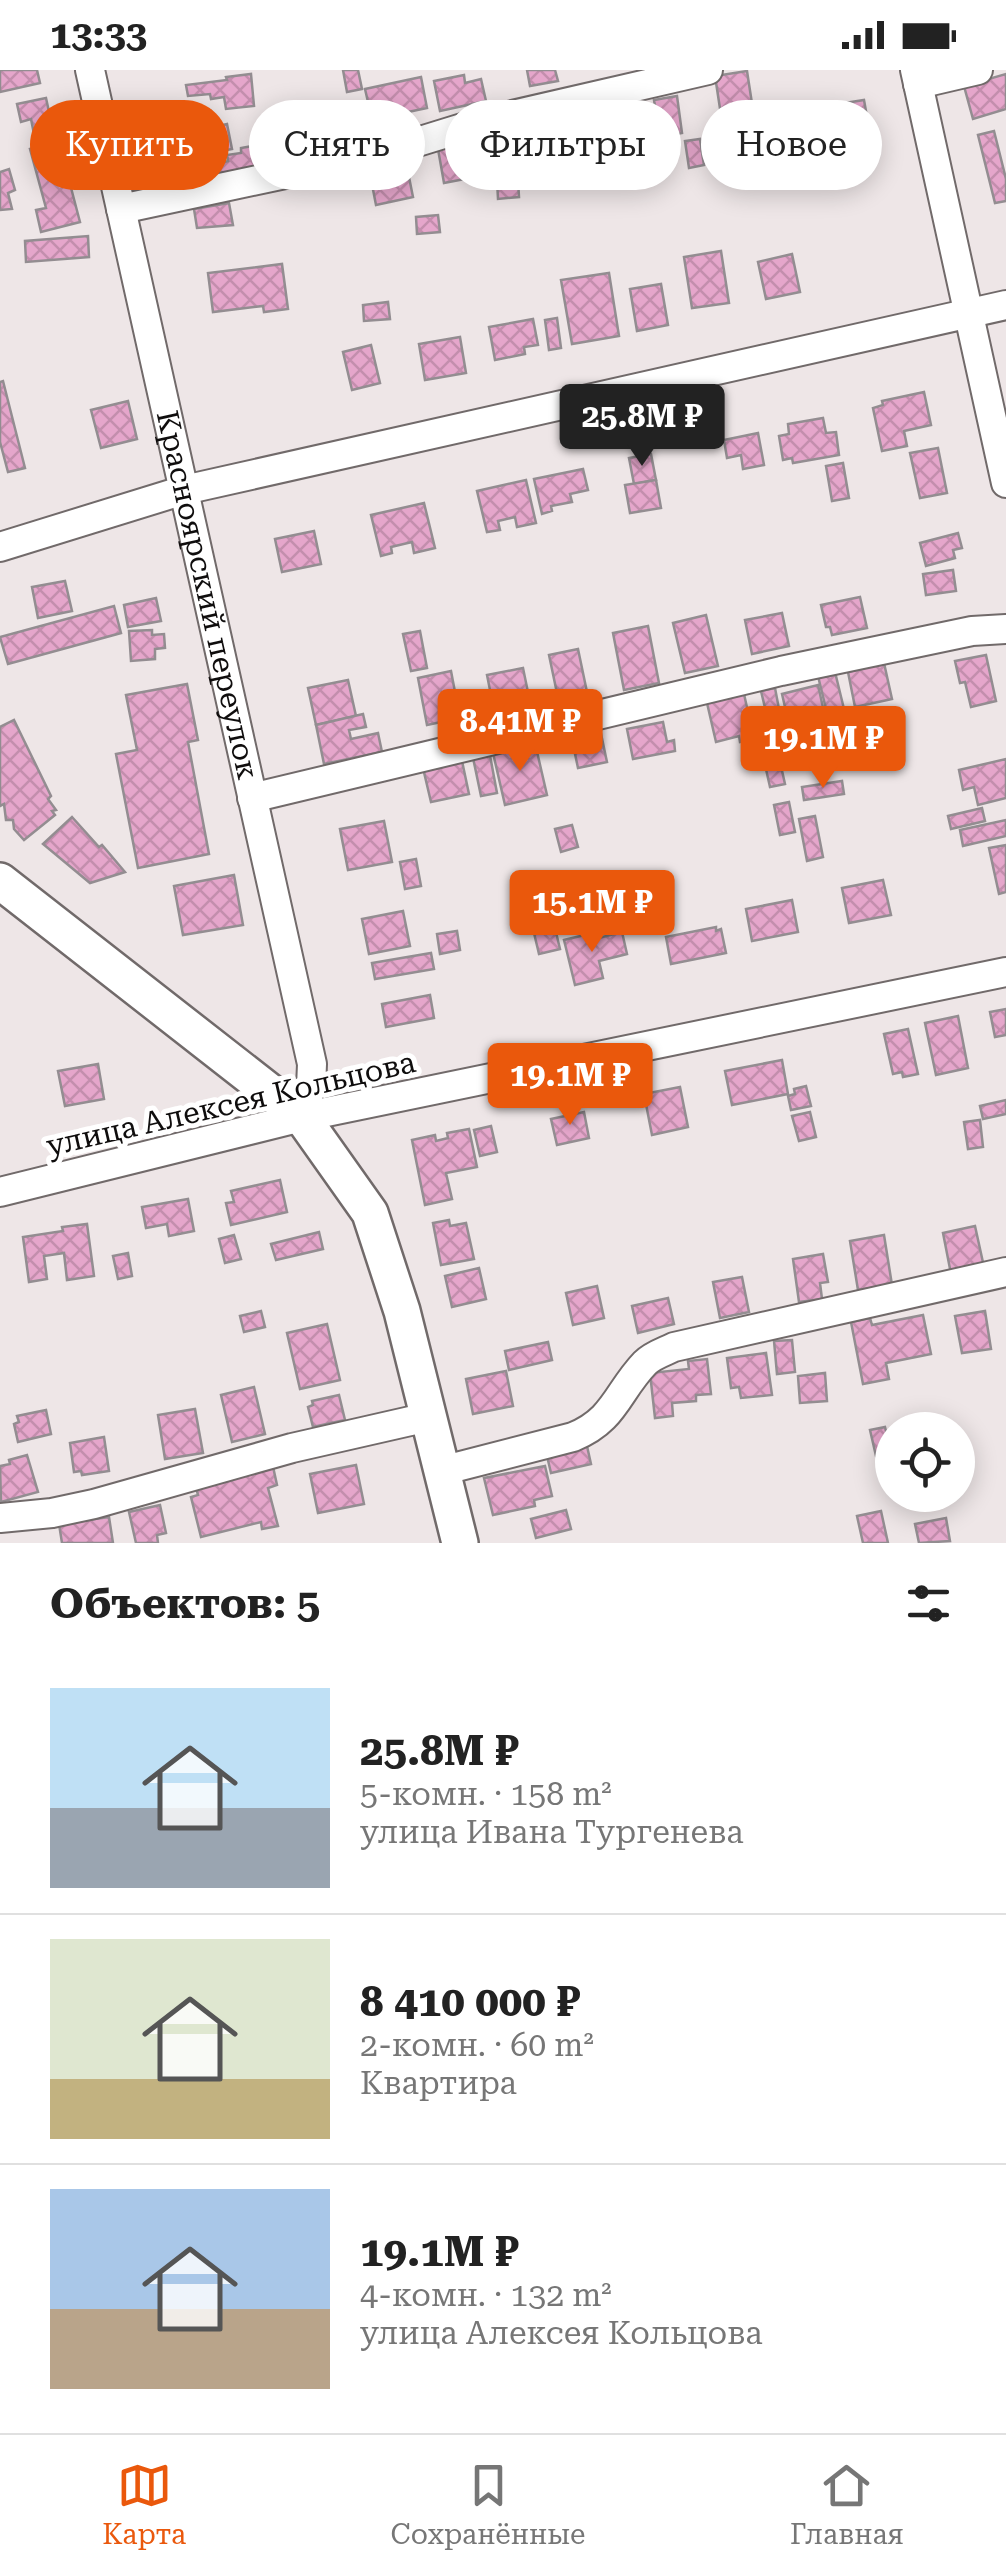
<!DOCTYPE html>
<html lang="ru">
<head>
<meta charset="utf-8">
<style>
  body { margin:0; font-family:"Roboto Serif",serif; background:#f2f2f2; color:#222; height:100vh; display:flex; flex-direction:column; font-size:38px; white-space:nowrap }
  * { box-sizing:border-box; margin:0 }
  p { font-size:32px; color:#767676 }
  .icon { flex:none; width:55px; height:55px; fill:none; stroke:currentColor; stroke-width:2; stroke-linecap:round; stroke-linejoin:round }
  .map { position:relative; height:1473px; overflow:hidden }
  .sheet { display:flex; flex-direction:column; background:#fff; flex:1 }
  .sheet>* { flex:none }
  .banner { position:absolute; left:30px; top:30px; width:948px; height:90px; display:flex; gap:20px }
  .fabs { position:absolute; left:875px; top:1342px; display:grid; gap:20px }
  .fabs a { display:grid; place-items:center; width:100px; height:100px; border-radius:50%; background:#fff; box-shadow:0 5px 25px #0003; font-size:50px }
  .price { position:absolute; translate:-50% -85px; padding:0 22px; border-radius:10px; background:#ea580c; color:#fff; font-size:32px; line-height:65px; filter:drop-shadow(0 2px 5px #0008) }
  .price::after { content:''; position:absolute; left:50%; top:60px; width:30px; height:22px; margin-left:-15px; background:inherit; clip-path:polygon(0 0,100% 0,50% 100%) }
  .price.selected { background:#222; color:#fff }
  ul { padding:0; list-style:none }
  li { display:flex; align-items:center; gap:30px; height:250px; padding:0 50px }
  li+li { border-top:2px solid #e0e0e0 }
  li span { display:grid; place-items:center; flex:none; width:280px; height:200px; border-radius:0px; color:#555 }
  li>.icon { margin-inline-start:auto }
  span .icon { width:120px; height:120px; fill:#fffc; stroke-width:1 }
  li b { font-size:42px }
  h2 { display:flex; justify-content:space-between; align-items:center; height:120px; padding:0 50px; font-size:42px }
  .chip { padding:0 35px; border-radius:45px; background:#fff; box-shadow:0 5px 25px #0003; font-size:35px; line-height:90px }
  .chip.selected { background:#ea580c; color:#fff }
  .status { display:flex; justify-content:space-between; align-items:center; height:70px; padding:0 50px; background:#fff; direction:ltr }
  .status svg { height:28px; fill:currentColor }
  .menu { display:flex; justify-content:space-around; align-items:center; height:140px; border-top:2px solid #e0e0e0; background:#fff; font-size:28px; color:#767676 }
  .menu a { display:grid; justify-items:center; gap:5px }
  .menu .selected { color:#ea580c }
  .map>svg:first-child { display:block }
  .building { fill:url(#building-cross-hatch); stroke:#938d91; stroke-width:2.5 }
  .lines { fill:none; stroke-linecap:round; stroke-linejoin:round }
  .minor-casing { stroke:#716a6a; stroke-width:32 }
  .major-casing { stroke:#716a6a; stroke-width:40 }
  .minor { stroke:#fff; stroke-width:28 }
  .major { stroke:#fff; stroke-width:35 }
  .labels { text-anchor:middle; stroke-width:10; stroke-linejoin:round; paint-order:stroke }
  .street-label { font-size:30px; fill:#0f0d0d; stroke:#fff }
</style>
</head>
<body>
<div class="status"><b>13:33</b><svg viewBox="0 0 49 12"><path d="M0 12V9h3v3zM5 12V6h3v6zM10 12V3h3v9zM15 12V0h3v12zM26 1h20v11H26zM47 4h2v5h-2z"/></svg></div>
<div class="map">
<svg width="1006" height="1473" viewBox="0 0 1006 1473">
  <defs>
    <pattern id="building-cross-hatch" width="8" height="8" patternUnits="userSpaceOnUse" patternTransform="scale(2.5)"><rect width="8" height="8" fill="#e5a6cb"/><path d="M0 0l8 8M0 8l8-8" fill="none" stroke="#c38ead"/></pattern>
  </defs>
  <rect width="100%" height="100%" fill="#eee6e7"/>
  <g class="building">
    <polygon points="0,0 37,0 40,13 0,22"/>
    <polygon points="343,0 358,0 362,19 347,22"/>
    <polygon points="527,0 555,0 558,11 530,16"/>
    <polygon points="747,1 753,40 721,45 715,6"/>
    <polygon points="251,4 254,36 226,39 224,27 211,29 210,24 188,26 186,15 227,10 226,7"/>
    <polygon points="1006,4 1006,39 973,49 964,16"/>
    <polygon points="464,5 465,13 481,9 486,31 440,41 434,11"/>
    <polygon points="421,7 427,38 408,42 410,50 374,58 365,19"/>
    <polygon points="677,26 682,63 660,67 654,30"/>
    <polygon points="46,28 54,65 35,69 31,49 21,52 17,34"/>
    <polygon points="864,30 871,69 839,75 832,35"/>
    <polygon points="618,39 622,78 585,82 581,43"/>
    <polygon points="211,41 214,57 227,54 232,79 185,88 177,48"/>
    <polygon points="549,46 557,98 525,103 517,52"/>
    <polygon points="502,61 509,107 495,109 488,62"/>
    <polygon points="994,61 1006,109 1006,131 995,133 978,65"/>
    <polygon points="700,69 704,95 689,98 685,71"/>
    <polygon points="281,71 285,93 219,106 217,94 228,91 227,85 241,83 241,78"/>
    <polygon points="59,72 80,152 41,162 36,140 46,138 30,79"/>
    <polygon points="469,74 475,107 444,113 438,79"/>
    <polygon points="631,91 634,115 612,117 610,94"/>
    <polygon points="406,92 413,127 376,135 369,99"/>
    <polygon points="9,99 15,120 8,123 12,139 0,140 0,102"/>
    <polygon points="518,109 519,127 498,129 497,110"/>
    <polygon points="229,133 233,155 197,158 194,139"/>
    <polygon points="438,145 440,162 417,164 416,147"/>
    <polygon points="88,166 89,187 26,192 25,171"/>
    <polygon points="721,181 729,233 692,238 684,187"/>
    <polygon points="792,184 800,222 766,229 758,192"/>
    <polygon points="282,194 288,239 264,242 263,236 213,242 208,203"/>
    <polygon points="609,203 619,266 572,274 561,210"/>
    <polygon points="661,214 668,255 637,261 630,219"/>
    <polygon points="388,232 390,249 364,251 363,235"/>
    <polygon points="557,248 561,278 549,280 545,250"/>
    <polygon points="533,249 538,275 524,277 525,284 495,290 489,257"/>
    <polygon points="460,267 466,303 425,310 419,274"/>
    <polygon points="371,275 380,313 352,320 343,282"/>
    <polygon points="3,311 25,398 8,402 0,372 0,312"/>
    <polygon points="924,322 931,355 904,361 907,376 882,381 873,338 883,335 882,331"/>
    <polygon points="128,331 137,369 101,378 91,340"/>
    <polygon points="823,348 826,363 836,362 839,385 793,393 792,388 783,390 779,366 789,364 788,354"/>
    <polygon points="758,363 764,395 743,399 741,385 727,388 724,370"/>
    <polygon points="938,378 947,423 920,428 910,383"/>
    <polygon points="651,384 656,410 634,414 629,388"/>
    <polygon points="843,393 849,428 832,431 826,396"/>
    <polygon points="583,399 588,420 570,424 572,432 551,436 552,441 542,444 534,409"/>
    <polygon points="526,410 536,453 517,457 515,447 498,451 500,460 487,462 477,421"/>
    <polygon points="656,410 661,438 630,443 625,415"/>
    <polygon points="424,433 435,478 414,483 412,472 391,477 392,483 381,486 371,445"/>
    <polygon points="314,461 321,494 282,502 275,469"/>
    <polygon points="958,463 962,478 953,480 955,488 926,496 920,473"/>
    <polygon points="953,500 956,521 926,525 923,504"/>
    <polygon points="65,511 72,541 38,548 32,517"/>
    <polygon points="860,527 867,558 832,565 830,557 826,557 821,535"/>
    <polygon points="156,528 161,551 128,557 124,535"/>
    <polygon points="114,536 121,563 8,594 0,567"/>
    <polygon points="782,543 789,576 752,584 745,550"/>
    <polygon points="706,545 718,596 685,603 673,553"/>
    <polygon points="648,556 659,613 624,620 613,563"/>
    <polygon points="152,560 152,565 164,564 165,578 155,579 155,589 131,591 129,561"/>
    <polygon points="420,561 427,598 411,601 403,564"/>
    <polygon points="578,579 587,622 558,628 549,585"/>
    <polygon points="986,585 996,631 971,637 965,612 960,613 955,591"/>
    <polygon points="884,593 892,629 855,637 848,602"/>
    <polygon points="523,598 530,632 494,640 487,605"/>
    <polygon points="451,601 460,648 427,655 418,608"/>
    <polygon points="835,602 844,639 827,643 818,606"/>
    <polygon points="348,610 356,646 316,655 308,618"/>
    <polygon points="187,614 198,670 188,672 209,784 138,798 116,684 137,680 126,625"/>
    <polygon points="818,615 826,651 790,659 782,624"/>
    <polygon points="775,618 779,639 766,642 761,621"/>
    <polygon points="744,624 754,669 740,672 739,666 716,672 707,633"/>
    <polygon points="363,644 366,657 349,660 351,669 378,663 382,682 324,694 316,655"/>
    <polygon points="14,650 51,726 48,729 56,740 52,741 55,745 24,770 14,759 13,750 6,750 4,734 0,736 0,657"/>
    <polygon points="663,652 667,672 674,670 675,681 633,689 627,659"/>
    <polygon points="600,659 607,692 578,698 571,665"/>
    <polygon points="535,673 547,725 505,735 493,683"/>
    <polygon points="776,674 785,714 770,717 761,677"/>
    <polygon points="489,680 497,723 481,726 472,683"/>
    <polygon points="1006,689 1006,728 978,735 974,717 963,720 959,700"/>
    <polygon points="462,691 469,724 431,732 423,698"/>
    <polygon points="842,711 844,724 804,730 802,717"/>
    <polygon points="789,732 795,762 780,765 774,735"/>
    <polygon points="982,738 985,751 951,759 948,746"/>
    <polygon points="815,746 823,787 807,791 799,749"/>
    <polygon points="72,747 99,777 102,775 125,802 90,813 43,774"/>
    <polygon points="1006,750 1006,766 963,776 960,760"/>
    <polygon points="384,751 392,792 348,800 340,759"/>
    <polygon points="572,755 578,777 561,782 555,759"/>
    <polygon points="1006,775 1006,822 999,824 989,778"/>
    <polygon points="416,789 421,816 405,819 400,792"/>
    <polygon points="234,805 243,855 183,865 174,816"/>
    <polygon points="883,810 891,845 849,853 842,818"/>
    <polygon points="792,830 798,862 752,871 746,839"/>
    <polygon points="550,837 560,879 539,884 529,842"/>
    <polygon points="403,841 410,876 369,884 362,849"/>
    <polygon points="716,857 716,861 721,859 726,883 671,894 666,867"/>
    <polygon points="457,861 460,880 440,884 437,864"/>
    <polygon points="622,862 627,884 599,891 603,908 575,915 564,870 593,863 595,869"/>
    <polygon points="431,883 434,899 375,909 372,893"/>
    <polygon points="430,925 434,948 386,957 382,934"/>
    <polygon points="1006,939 1006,965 995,967 990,942"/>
    <polygon points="958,946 968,998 936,1005 925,953"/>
    <polygon points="908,959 918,1004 903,1007 902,1002 893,1004 884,964"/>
    <polygon points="782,990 788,1024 732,1035 725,1001"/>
    <polygon points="98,994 104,1029 65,1036 58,1001"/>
    <polygon points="806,1016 811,1036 791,1040 788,1026 795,1024 794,1019"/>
    <polygon points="680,1017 688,1057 652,1065 644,1024"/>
    <polygon points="1006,1030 1006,1044 983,1049 980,1036"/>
    <polygon points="584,1042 589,1068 557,1075 551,1049"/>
    <polygon points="810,1042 816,1067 799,1071 792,1046"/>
    <polygon points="980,1050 983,1077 968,1079 964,1052"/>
    <polygon points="491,1056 497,1082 480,1086 474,1060"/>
    <polygon points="469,1059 477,1097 446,1103 452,1129 425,1135 412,1070 435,1065 436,1071 448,1068 447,1063"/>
    <polygon points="280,1110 287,1142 231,1155 226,1133 234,1132 231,1121"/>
    <polygon points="188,1129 194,1161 169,1166 167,1154 146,1158 142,1137"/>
    <polygon points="449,1150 450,1156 466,1153 474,1189 441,1195 433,1153"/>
    <polygon points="87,1154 94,1206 67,1210 64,1183 44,1186 47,1209 29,1212 23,1167 63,1161 62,1157"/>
    <polygon points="975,1156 984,1197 951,1204 943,1163"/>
    <polygon points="319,1162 323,1179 276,1190 271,1174"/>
    <polygon points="234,1165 241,1189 225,1193 219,1169"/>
    <polygon points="884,1165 892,1215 858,1220 850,1171"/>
    <polygon points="128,1183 132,1206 118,1209 113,1186"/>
    <polygon points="823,1184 828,1212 820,1213 822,1229 799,1232 793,1189"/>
    <polygon points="479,1198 486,1229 452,1237 445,1206"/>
    <polygon points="742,1207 749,1242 720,1248 713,1212"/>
    <polygon points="597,1216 604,1248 573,1255 566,1223"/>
    <polygon points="668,1228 674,1254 638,1263 632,1236"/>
    <polygon points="261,1241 265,1257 244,1262 240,1246"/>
    <polygon points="985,1241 991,1279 962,1283 955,1246"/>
    <polygon points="923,1245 931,1284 886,1293 889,1309 863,1314 851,1252 870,1248 872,1255"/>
    <polygon points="327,1254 340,1310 300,1319 287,1263"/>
    <polygon points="792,1270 795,1302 777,1304 774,1271"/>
    <polygon points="548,1272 552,1290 509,1300 505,1281"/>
    <polygon points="766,1283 772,1325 741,1328 739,1317 731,1318 727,1288"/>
    <polygon points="707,1289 711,1324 696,1325 696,1331 672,1333 673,1346 655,1348 650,1303 689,1299 688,1291"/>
    <polygon points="506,1301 513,1336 473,1344 466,1309"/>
    <polygon points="825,1303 827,1331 800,1333 798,1306"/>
    <polygon points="254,1317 265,1364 232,1372 221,1325"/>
    <polygon points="339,1325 345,1350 313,1357 308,1337 313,1335 312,1331"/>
    <polygon points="195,1339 203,1383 165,1389 158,1345"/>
    <polygon points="46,1340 51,1364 18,1372 14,1354 19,1352 17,1346"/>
    <polygon points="885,1357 891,1383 876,1386 870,1360"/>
    <polygon points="104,1367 109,1401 82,1405 81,1401 74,1402 70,1373"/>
    <polygon points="587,1376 591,1394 551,1403 547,1386"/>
    <polygon points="27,1385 38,1422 1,1432 0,1396 10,1394 9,1390"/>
    <polygon points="272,1392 277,1415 268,1418 278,1456 262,1459 261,1452 201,1467 191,1427 198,1425 196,1418 246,1405 245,1399"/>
    <polygon points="356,1395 364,1434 318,1443 310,1404"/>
    <polygon points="545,1396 552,1426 534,1430 535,1436 493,1445 484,1408"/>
    <polygon points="160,1435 166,1463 157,1465 158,1473 136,1473 129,1442"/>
    <polygon points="566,1440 571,1459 536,1468 531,1449"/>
    <polygon points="881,1441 888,1473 863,1473 857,1446"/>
    <polygon points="109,1447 113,1473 62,1473 59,1454"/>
    <polygon points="946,1448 950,1471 919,1473 915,1454"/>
  </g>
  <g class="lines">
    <defs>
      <g id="minor">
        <path id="s1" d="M90,0L312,994L311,1017L302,1047"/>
        <polyline points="915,0 1006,413"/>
        <polyline points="918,14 978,0"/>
        <polyline points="121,139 337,93 414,73 482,52 708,0"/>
        <polyline points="0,477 184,420 1006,235"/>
        <polyline points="252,728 781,601 972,561 1006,559"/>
        <polyline points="0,1122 302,1047 1006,902"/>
        <path d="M441,1401L573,1367C615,1350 617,1322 645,1293C653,1285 664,1282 674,1277L1006,1202"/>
        <polyline points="0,1448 52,1443 94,1434 292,1378 428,1347"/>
      </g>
      <polyline id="major" points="0,811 302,1047 370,1143 402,1241 460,1473"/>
    </defs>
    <use href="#minor" class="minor-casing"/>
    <use href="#major" class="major-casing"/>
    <use href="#minor" class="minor"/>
    <use href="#major" class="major"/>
  </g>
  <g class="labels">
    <g class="street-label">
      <text dy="10" stroke="none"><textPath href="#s1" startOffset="538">Красноярский переулок</textPath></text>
      <text transform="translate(231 1034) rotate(-13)" y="10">улица Алексея Кольцова</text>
    </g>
  </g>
</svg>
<div class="fabs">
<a><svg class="icon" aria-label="locate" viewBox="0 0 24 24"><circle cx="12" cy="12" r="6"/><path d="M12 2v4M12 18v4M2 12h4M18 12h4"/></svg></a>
</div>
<b class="price selected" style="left:642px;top:399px">25.8M ₽</b>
<b class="price" style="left:520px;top:704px">8.41M ₽</b>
<b class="price" style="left:823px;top:721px">19.1M ₽</b>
<b class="price" style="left:592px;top:885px">15.1M ₽</b>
<b class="price" style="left:570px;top:1058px">19.1M ₽</b>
<div class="banner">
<a class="chip selected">Купить</a>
<a class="chip">Снять</a>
<a class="chip">Фильтры</a>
<a class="chip">Новое</a>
</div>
</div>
<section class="sheet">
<h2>Объектов: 5<svg class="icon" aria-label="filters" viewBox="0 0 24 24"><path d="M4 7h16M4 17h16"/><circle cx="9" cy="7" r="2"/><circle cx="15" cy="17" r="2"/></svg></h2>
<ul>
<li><span style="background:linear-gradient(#bfe0f5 60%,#9aa5b1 0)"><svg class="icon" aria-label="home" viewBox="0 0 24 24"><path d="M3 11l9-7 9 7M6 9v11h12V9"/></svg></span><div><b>25.8M ₽</b><p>5-комн. · 158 m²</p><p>улица Ивана Тургенева</p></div></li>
<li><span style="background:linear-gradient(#dfe7d0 70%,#c2b280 0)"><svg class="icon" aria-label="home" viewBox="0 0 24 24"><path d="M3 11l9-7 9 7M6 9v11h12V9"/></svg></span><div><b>8 410 000 ₽</b><p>2-комн. · 60 m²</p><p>Квартира</p></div></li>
<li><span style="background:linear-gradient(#a9c7e8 60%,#b9a48a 0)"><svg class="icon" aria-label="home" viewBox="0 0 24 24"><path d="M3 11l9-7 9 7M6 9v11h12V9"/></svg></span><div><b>19.1M ₽</b><p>4-комн. · 132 m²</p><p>улица Алексея Кольцова</p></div></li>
</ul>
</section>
<nav class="menu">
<a class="selected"><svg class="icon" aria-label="map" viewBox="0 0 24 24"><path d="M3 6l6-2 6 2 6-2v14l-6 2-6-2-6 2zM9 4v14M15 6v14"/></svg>Карта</a>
<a><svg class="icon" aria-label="saved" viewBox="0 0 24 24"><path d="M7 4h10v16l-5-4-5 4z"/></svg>Сохранённые</a>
<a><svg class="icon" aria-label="home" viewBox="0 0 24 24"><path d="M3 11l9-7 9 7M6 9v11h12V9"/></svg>Главная</a>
</nav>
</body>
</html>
